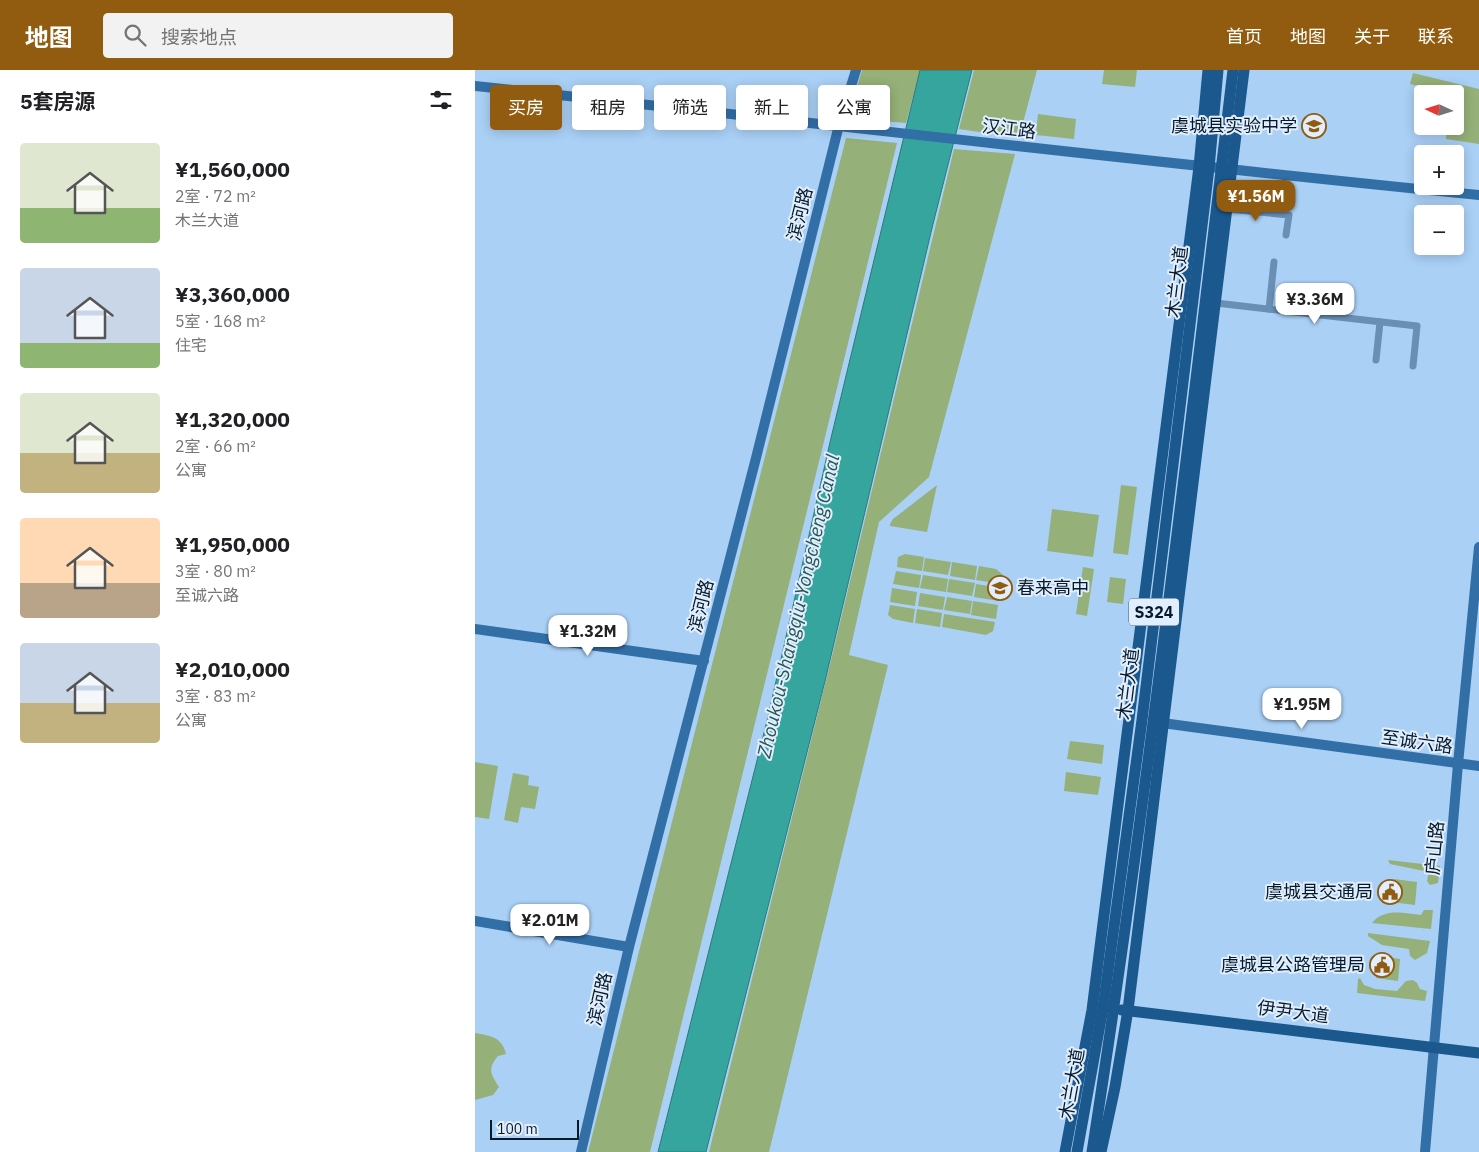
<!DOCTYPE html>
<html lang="zh">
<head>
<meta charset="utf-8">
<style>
  body { margin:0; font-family:"IBM Plex Sans","Noto Sans SC",sans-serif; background:#f2f2f2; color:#202124; height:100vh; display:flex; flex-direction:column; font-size:19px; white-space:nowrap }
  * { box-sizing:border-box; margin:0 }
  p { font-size:16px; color:#757577 }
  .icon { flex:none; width:28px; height:28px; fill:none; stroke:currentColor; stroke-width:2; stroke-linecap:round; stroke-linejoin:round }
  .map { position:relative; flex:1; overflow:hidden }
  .drawer { display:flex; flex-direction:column; background:#fff; width:475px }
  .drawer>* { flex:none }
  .hud { position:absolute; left:15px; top:15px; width:475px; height:45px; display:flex; gap:10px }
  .needle { width:32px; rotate:274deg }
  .buttons { position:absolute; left:939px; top:15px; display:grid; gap:10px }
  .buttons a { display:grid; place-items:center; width:50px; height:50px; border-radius:5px; background:#fff; box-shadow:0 2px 12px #0003; font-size:25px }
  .scale { position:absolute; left:15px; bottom:12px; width:89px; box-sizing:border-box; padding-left:5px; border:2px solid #071a2b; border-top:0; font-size:14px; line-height:18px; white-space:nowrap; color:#071a2b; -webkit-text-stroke:4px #e0eefd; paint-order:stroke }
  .price { position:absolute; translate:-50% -42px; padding:0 11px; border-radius:10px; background:#fff; color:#222; font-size:16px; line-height:32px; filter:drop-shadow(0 1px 2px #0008) }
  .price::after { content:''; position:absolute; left:50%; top:30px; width:15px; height:11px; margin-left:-8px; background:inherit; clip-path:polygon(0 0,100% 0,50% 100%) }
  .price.selected { background:#915c0f; color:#fff }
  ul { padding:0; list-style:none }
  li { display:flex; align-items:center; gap:15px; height:125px; padding:0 20px }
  li span { display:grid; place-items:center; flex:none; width:140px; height:100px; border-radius:5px; color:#555 }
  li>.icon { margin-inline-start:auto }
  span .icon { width:60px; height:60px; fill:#fffc; stroke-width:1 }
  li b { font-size:21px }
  h2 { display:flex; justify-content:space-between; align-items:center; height:60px; padding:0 20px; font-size:21px }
  .chip { padding:0 18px; border-radius:5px; background:#fff; box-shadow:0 2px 12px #0003; font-size:18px; line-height:45px }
  .chip.selected { background:#915c0f; color:#fff }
  header { display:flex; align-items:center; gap:30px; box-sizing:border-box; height:70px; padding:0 25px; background:#915c0f; color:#fff }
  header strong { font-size:24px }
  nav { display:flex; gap:28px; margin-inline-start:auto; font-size:18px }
  .search { width:350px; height:45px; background:#f2f2f2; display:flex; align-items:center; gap:12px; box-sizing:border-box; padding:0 18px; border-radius:5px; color:#757577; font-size:19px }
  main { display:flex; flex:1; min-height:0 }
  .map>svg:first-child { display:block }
  .green { fill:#95b078 }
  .water { fill:#36a59e; stroke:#287b7c }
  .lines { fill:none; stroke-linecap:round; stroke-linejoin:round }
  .street { stroke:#698fb5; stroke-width:7 }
  .secondary { stroke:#336fa7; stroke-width:10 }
  .primary { stroke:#1a588e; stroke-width:11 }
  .labels { text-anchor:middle; stroke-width:4; stroke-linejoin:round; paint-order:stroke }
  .shield { fill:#e0eefd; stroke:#485a6a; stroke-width:1 }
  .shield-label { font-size:16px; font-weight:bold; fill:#071a2b }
  .poi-label { font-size:18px; fill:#071a2b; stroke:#e0eefd; text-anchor:end }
  .street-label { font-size:18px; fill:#071a2b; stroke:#e0eefd }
  .water-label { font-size:19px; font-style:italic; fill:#285653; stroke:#e0eefd }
</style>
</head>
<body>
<header>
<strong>地图</strong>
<div class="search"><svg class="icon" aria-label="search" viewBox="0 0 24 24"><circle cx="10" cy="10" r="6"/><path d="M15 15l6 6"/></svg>搜索地点</div>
<nav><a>首页</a><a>地图</a><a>关于</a><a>联系</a></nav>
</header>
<main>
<section class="drawer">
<h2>5套房源<svg class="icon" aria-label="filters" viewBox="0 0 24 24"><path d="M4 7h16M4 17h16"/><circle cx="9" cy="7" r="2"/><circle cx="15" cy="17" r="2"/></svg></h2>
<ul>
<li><span style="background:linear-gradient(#dfe7d0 65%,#8fb573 0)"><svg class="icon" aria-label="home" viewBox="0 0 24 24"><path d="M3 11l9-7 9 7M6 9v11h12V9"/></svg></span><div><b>¥1,560,000</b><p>2室 · 72 m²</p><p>木兰大道</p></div></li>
<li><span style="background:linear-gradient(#c9d6e8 75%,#8fb573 0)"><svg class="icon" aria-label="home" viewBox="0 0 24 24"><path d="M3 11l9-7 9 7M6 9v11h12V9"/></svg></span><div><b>¥3,360,000</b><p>5室 · 168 m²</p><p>住宅</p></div></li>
<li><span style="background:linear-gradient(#dfe7d0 60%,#c2b280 0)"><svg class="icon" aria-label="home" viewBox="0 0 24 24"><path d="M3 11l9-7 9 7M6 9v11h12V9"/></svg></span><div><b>¥1,320,000</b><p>2室 · 66 m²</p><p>公寓</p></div></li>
<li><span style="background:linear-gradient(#ffd9b3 65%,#b9a48a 0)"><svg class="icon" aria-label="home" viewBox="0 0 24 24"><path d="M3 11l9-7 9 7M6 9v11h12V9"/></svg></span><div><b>¥1,950,000</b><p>3室 · 80 m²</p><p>至诚六路</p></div></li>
<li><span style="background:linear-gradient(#c9d6e8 60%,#c2b280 0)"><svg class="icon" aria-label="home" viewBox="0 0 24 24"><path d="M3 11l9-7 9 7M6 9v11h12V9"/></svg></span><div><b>¥2,010,000</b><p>3室 · 83 m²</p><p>公寓</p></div></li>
</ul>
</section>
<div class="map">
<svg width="1004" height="1082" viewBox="0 0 1004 1082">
  <rect width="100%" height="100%" fill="#aad0f6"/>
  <g class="green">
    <polygon points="387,0 445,0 431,53 373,48"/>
    <polygon points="499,0 562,0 544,68 484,59"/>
    <polygon points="629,0 662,0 660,17 627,14"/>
    <polygon points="938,3 1004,19 1004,74 971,69 971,59 960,56 980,56 980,24 953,24 956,19 935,14"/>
    <polygon points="563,44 601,49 599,69 561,65"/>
    <polygon points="371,68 422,73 175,1082 113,1082"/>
    <polygon points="479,79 540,84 454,407 404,452 374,585 413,595 294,1082 234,1082 358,582"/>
    <polygon points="462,415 452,462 415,456 415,454 418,449"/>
    <polygon points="646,415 662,417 653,485 638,483"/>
    <polygon points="577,439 624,445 618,487 572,481"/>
    <polygon points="430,484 449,487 447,501 422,497 423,487"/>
    <polygon points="450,488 476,492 473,505 448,501"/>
    <polygon points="477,492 502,496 500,510 475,506"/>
    <polygon points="504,496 521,499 528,505 527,514 501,510"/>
    <polygon points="608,497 619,499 612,546 601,544"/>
    <polygon points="421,501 446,505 444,518 418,514"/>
    <polygon points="448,505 473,509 471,522 445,518"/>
    <polygon points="635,507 651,509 648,534 632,532"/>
    <polygon points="474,509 500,513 497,526 472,522"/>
    <polygon points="501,514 526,518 524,531 499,527"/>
    <polygon points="417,518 442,522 440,536 415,532"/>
    <polygon points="445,523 470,527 468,540 443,536"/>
    <polygon points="472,527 497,531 495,544 469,540"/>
    <polygon points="498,531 523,535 521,549 496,545"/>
    <polygon points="415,535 440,539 438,553 418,549 413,545"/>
    <polygon points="442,539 467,543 465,557 440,553"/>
    <polygon points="469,544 520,552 518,561 511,565 467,557"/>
    <polygon points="595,671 629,675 627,694 592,689"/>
    <polygon points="0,692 23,696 14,749 0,747"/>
    <polygon points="591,702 626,707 623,725 589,721"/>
    <polygon points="38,703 54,706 53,715 64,717 60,739 46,737 43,753 29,750"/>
    <polygon points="913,790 965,796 963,813 955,815 952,811 954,802 915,794"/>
    <polygon points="919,809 942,812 940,835 916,832"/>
    <path d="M949,840H958L956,859L897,853C909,838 928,843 946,845Z"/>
    <polygon points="893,863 955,871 952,883 940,890 935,886 934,879 907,875 893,866"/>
    <polygon points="904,886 925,889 923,911 901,908"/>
    <polygon points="885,908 889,915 900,919 922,921 931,911 938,910 942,913 945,919 952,921 950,931 882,923 883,909"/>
    <path d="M0,963C16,966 27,967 31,984L23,986C12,999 16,1004 24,1017L18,1025L0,1030Z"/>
  </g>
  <polygon class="water" points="445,0 497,0 458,154 350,611 231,1082 183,1082 292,651 356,368"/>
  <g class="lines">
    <g class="street">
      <polyline points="753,139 814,145 811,165"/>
      <polyline points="741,233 942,256 938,296"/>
      <polyline points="794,239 799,192"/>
      <polyline points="901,290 905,252"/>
    </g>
    <g class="secondary">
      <path d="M0,16C335,52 669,92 1004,125"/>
      <polyline points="0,559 229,591"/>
      <polyline points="680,652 1004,696"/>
      <polyline points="0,851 154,877"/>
      <polyline points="106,1082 154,877 281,388 364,55 381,0"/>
      <polyline points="950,1082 983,694 1004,477"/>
    </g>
    <g class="primary">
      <polyline points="647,940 1004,983"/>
      <polyline points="590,1082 617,940 724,97 733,0"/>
      <polyline points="602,1082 628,938 667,650 734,98 743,0"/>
      <path d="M617,1082C673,722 715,361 758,0"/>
      <polyline points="626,1082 640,1017 653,940 769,0"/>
    </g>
  </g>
  <defs>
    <symbol id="school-ring" viewBox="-11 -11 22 22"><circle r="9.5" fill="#e0eefd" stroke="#915c0f" stroke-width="1.5"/><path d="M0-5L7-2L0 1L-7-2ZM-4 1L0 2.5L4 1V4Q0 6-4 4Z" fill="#915c0f"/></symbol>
    <symbol id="civic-ring" viewBox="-11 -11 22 22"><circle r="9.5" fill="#e0eefd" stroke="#915c0f" stroke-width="1.5"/><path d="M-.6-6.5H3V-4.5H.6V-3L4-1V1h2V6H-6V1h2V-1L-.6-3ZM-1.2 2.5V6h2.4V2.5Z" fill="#915c0f"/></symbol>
  </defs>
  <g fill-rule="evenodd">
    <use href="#school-ring" x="825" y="42" width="28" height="28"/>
    <use href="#school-ring" x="511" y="504" width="28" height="28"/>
    <use href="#civic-ring" x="901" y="808" width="28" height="28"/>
    <use href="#civic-ring" x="893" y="881" width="28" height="28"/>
  </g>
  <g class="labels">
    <rect class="shield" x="654" y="528.5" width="50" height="27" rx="4"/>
    <g class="shield-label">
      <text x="679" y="548">S324</text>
    </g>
    <g class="poi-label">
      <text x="822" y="62">虞城县实验中学</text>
      <text x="542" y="524" text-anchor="start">春来高中</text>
      <text x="898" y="828">虞城县交通局</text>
      <text x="890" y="901">虞城县公路管理局</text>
    </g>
    <g class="street-label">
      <text transform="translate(534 59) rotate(7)" y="6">汉江路</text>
      <text transform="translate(325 144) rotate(-76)" y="6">滨河路</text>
      <text transform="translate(702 212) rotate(-83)" y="6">木兰大道</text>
      <text transform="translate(226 536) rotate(-76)" y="6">滨河路</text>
      <text transform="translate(653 614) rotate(-83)" y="6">木兰大道</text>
      <text transform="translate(942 672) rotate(8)" y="6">至诚六路</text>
      <text transform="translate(960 778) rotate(-85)" y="6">庐山路</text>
      <text transform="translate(125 929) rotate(-77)" y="6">滨河路</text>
      <text transform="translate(818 942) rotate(7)" y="6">伊尹大道</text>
      <text transform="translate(597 1014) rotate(-80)" y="6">木兰大道</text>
    </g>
    <g class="water-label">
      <text transform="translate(323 536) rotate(-77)" y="7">Zhoukou-Shangqiu-Yongcheng Canal</text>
    </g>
  </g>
</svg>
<div class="buttons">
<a><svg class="needle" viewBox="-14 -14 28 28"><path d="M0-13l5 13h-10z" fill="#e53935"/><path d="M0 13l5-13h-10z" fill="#757577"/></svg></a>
<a>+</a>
<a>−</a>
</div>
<div class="scale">100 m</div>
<b class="price selected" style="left:781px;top:152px">¥1.56M</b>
<b class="price" style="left:840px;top:255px">¥3.36M</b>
<b class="price" style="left:113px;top:587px">¥1.32M</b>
<b class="price" style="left:827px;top:660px">¥1.95M</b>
<b class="price" style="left:75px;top:876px">¥2.01M</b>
<div class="hud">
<a class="chip selected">买房</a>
<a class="chip">租房</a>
<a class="chip">筛选</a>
<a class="chip">新上</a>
<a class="chip">公寓</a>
</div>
</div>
</main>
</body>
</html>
